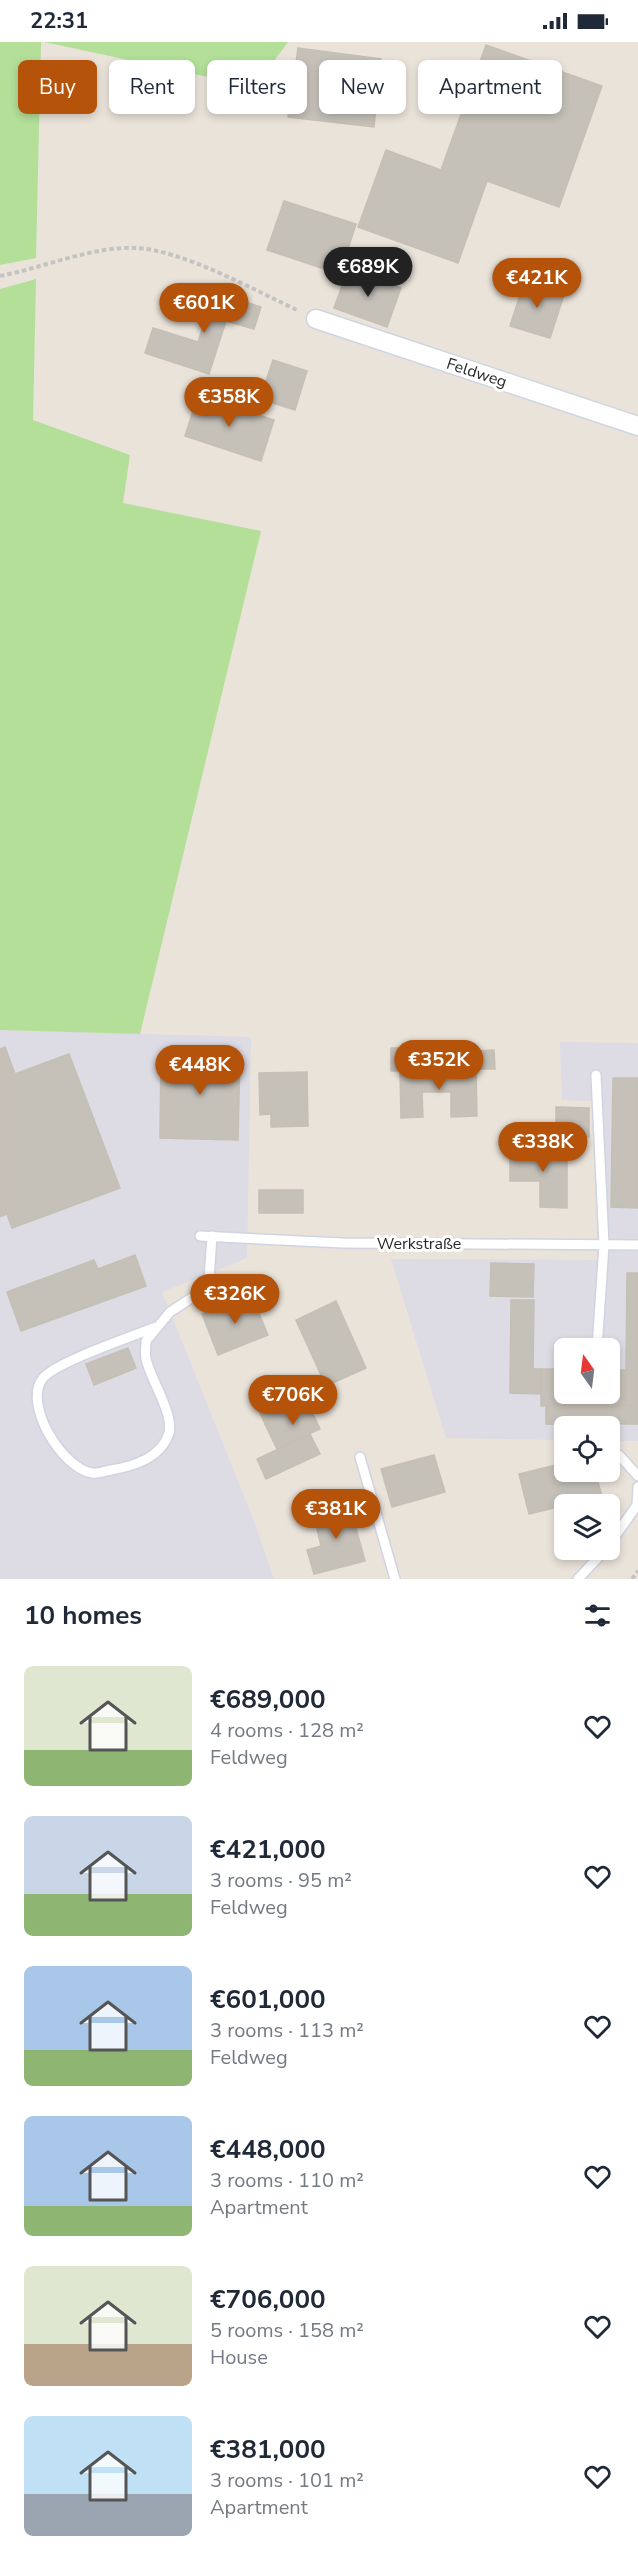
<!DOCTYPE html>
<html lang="en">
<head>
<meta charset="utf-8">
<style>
  body { margin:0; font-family:"Nunito Sans",sans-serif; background:#f6f6f7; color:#1f2937; height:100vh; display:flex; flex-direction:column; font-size:22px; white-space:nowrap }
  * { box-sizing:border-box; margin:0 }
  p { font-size:20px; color:#747a83 }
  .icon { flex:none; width:33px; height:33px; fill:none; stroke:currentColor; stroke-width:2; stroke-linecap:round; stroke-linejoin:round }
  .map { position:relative; height:1537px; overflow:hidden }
  .drawer { display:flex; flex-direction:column; background:#fff; flex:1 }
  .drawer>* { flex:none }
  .hud { position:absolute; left:18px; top:18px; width:603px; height:54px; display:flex; gap:12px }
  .needle { width:39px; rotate:346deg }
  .buttons { position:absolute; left:554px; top:1296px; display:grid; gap:12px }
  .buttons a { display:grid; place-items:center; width:66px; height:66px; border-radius:9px; background:#fff; box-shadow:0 3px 9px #0003; font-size:30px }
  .price { position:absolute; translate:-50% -51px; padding:0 14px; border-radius:21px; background:#b45309; color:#fff; font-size:20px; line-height:39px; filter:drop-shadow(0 2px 3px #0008) }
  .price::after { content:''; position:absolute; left:50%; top:36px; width:18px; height:14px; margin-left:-9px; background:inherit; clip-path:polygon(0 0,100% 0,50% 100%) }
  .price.selected { background:#222; color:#fff }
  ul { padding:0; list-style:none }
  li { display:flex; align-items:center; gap:18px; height:150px; padding:0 24px }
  li span { display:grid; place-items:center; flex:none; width:168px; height:120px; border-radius:9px; color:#555 }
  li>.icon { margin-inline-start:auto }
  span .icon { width:72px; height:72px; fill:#fffc; stroke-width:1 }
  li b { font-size:26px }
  h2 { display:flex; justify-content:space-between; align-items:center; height:72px; padding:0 24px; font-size:26px }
  .pill { padding:0 21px; border-radius:9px; background:#fff; box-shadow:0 3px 9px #0003; font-size:21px; line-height:54px }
  .pill.selected { background:#b45309; color:#fff }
  .status { display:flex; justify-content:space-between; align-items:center; height:42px; padding:0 30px; background:#fff; direction:ltr }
  .status svg { height:16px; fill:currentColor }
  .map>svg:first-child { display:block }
  .industrial { fill:#dddbe3; fill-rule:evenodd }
  .green { fill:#b3df99 }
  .building { fill:#c5c1b9; stroke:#c5bfb4; stroke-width:1.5 }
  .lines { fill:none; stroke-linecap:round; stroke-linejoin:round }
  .service-casing { stroke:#d0d4e1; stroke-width:12 }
  .minor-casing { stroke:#d0d4e1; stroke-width:21 }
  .path { stroke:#c3c3c3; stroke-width:4; stroke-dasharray:4.5 3; stroke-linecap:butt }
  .service { stroke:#fff; stroke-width:9 }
  .minor { stroke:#fff; stroke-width:18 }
  .labels { text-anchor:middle; stroke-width:6; stroke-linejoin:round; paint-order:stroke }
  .street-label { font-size:16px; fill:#282828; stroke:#fff }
</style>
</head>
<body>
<div class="status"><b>22:31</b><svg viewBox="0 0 49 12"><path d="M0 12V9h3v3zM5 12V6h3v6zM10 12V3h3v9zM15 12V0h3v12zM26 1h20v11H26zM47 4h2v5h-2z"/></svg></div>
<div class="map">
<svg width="638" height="1537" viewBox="0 0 638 1537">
  <rect width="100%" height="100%" fill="#eae3da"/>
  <g class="industrial">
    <polygon points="0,988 251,995 247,1216 162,1250 252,1474 274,1537 0,1537"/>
    <path d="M560,1000L638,1001V1399H609V1384H564V1398L446,1396L391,1217L598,1218L593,1059L562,1058ZM564,1306H609V1352H564Z"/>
  </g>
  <g class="green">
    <polygon points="0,0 41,0 36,216 0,223"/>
    <polygon points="44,0 288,0 255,45"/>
    <polygon points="36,237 33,378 130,413 123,461 261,489 140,992 0,988 0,247"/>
  </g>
  <g class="building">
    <polygon points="486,3 602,44 559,165 487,139 458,221 358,185 386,108 441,128"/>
    <polygon points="298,6 381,17 374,85 288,75"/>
    <polygon points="284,159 356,182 340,232 267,208"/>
    <polygon points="348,227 401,246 387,285 334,266"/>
    <polygon points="525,237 565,250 550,296 510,284"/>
    <polygon points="214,250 261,265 254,287 226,279 209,332 145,311 153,286 198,300"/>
    <polygon points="273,318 307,329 295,368 260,357"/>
    <polygon points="198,353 274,378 261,419 185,394"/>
    <polygon points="5,1005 15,1032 69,1012 120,1146 12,1186 7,1172 0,1175 0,1007"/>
    <polygon points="428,1005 429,1028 391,1029 391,1006"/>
    <polygon points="494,1008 495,1027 474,1027 473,1009"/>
    <polygon points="161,1010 240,1012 238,1098 160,1096"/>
    <polygon points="476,1028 477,1074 451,1075 451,1050 422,1050 423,1075 401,1076 400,1029"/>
    <polygon points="307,1030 308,1084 271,1085 271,1072 260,1073 259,1031"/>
    <polygon points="613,1036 638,1036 638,1166 611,1165"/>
    <polygon points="556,1065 589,1066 589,1095 556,1094"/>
    <polygon points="510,1107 567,1107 567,1166 540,1165 540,1139 510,1139"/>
    <rect x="259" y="1148" width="44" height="23"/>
    <polygon points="135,1213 146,1244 21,1289 7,1250 94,1218 98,1227"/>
    <polygon points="491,1221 534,1222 533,1255 490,1254"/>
    <polygon points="627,1231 638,1231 638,1328 626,1328"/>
    <polygon points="251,1252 268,1293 218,1313 202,1272"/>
    <polygon points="511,1258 534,1258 533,1327 541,1327 541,1352 510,1351"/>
    <polygon points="336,1259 366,1326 326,1344 296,1278"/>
    <polygon points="128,1306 136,1326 94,1343 86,1322"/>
    <polygon points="541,1327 564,1327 564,1352 609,1352 609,1328 638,1328 638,1364 541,1364"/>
    <polygon points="296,1335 308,1361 265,1382 253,1356"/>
    <polygon points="308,1361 320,1387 277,1407 265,1382"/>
    <rect x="546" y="1364" width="92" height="18"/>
    <polygon points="310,1392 320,1412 266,1437 257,1417"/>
    <polygon points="434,1413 445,1450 392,1465 381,1427"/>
    <polygon points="564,1421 564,1430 595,1430 602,1454 529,1472 519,1432"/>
    <polygon points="349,1461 365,1519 314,1532 307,1508 321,1504 313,1470"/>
  </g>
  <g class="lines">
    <defs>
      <g id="service">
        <polyline points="596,1033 604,1203 597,1306"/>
        <polyline points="200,1194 343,1201 638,1203"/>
        <path d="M156,1285C133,1294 56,1320 43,1336C22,1362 63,1427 92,1431C98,1432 105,1429 111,1428C134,1424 161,1416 169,1391C174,1372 150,1336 146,1317C145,1311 146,1304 146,1299L170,1270L196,1253L209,1238L212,1194"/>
        <polyline points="619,1413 638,1434"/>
        <polyline points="360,1415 395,1537"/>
        <polyline points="609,1503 637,1463 638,1445"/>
        <polyline points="578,1537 605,1508"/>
      </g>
      <polyline id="minor" points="316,277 638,384"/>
    </defs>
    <use href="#service" class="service-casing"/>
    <use href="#minor" class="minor-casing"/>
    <g class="path">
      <path d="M0,234C42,226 93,204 135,206C181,207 256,249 299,269"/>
      <polyline points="632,1537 638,1529"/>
    </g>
    <use href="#service" class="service"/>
    <use href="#minor" class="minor"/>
  </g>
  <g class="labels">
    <g class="street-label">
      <text transform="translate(477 330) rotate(18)" y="6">Feldweg</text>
      <text x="419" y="1207">Werkstraße</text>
    </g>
  </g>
</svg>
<div class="buttons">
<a><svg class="needle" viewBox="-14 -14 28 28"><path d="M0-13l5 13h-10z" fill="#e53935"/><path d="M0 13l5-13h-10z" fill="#747a83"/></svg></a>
<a><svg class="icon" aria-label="locate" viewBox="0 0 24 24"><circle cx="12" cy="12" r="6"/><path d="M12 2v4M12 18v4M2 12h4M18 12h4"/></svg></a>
<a><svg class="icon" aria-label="layers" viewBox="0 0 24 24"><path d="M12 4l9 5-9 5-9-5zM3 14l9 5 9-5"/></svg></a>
</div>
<b class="price selected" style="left:368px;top:256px">€689K</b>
<b class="price" style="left:537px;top:267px">€421K</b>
<b class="price" style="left:204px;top:292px">€601K</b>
<b class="price" style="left:229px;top:386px">€358K</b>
<b class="price" style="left:439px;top:1049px">€352K</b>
<b class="price" style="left:200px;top:1054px">€448K</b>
<b class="price" style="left:543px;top:1131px">€338K</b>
<b class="price" style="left:235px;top:1283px">€326K</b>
<b class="price" style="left:293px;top:1384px">€706K</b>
<b class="price" style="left:336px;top:1498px">€381K</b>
<div class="hud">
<a class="pill selected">Buy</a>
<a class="pill">Rent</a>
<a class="pill">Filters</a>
<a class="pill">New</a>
<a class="pill">Apartment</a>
</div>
</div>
<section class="drawer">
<h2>10 homes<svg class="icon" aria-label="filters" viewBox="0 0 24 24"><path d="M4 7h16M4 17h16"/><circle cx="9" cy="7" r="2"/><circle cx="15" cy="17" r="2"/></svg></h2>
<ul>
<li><span style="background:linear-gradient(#dfe7d0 70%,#8fb573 0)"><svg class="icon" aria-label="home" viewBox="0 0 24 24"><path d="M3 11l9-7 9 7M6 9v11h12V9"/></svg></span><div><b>€689,000</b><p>4 rooms · 128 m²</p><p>Feldweg</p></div><svg class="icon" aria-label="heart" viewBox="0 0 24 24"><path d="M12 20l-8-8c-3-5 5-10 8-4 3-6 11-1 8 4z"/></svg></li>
<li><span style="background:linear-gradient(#c9d6e8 65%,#8fb573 0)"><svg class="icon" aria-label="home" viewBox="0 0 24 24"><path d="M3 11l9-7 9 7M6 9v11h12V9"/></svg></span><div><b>€421,000</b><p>3 rooms · 95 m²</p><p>Feldweg</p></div><svg class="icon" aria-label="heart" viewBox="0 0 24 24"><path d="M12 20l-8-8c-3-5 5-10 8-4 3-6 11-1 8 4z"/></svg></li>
<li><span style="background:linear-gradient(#a9c7e8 70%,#8fb573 0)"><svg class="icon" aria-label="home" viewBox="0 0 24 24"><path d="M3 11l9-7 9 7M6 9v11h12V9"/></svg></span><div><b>€601,000</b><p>3 rooms · 113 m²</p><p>Feldweg</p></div><svg class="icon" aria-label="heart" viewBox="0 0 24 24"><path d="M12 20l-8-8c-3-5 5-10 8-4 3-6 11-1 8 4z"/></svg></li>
<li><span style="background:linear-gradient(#a9c7e8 75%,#8fb573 0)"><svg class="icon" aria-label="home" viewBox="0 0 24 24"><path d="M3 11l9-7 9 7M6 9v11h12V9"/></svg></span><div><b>€448,000</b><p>3 rooms · 110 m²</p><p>Apartment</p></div><svg class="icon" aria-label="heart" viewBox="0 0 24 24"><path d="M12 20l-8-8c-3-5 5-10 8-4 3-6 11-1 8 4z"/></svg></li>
<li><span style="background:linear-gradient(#dfe7d0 65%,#b9a48a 0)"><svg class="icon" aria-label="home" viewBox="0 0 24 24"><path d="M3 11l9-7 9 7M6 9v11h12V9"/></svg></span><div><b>€706,000</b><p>5 rooms · 158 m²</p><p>House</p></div><svg class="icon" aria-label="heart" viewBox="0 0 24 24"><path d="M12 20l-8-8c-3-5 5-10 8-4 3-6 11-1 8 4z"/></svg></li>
<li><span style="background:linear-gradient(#bfe0f5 65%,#9aa5b1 0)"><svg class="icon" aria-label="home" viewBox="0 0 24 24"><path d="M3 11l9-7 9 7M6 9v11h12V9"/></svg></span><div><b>€381,000</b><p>3 rooms · 101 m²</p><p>Apartment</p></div><svg class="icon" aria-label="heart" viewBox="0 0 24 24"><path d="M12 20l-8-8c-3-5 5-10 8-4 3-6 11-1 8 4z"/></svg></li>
</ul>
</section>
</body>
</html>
